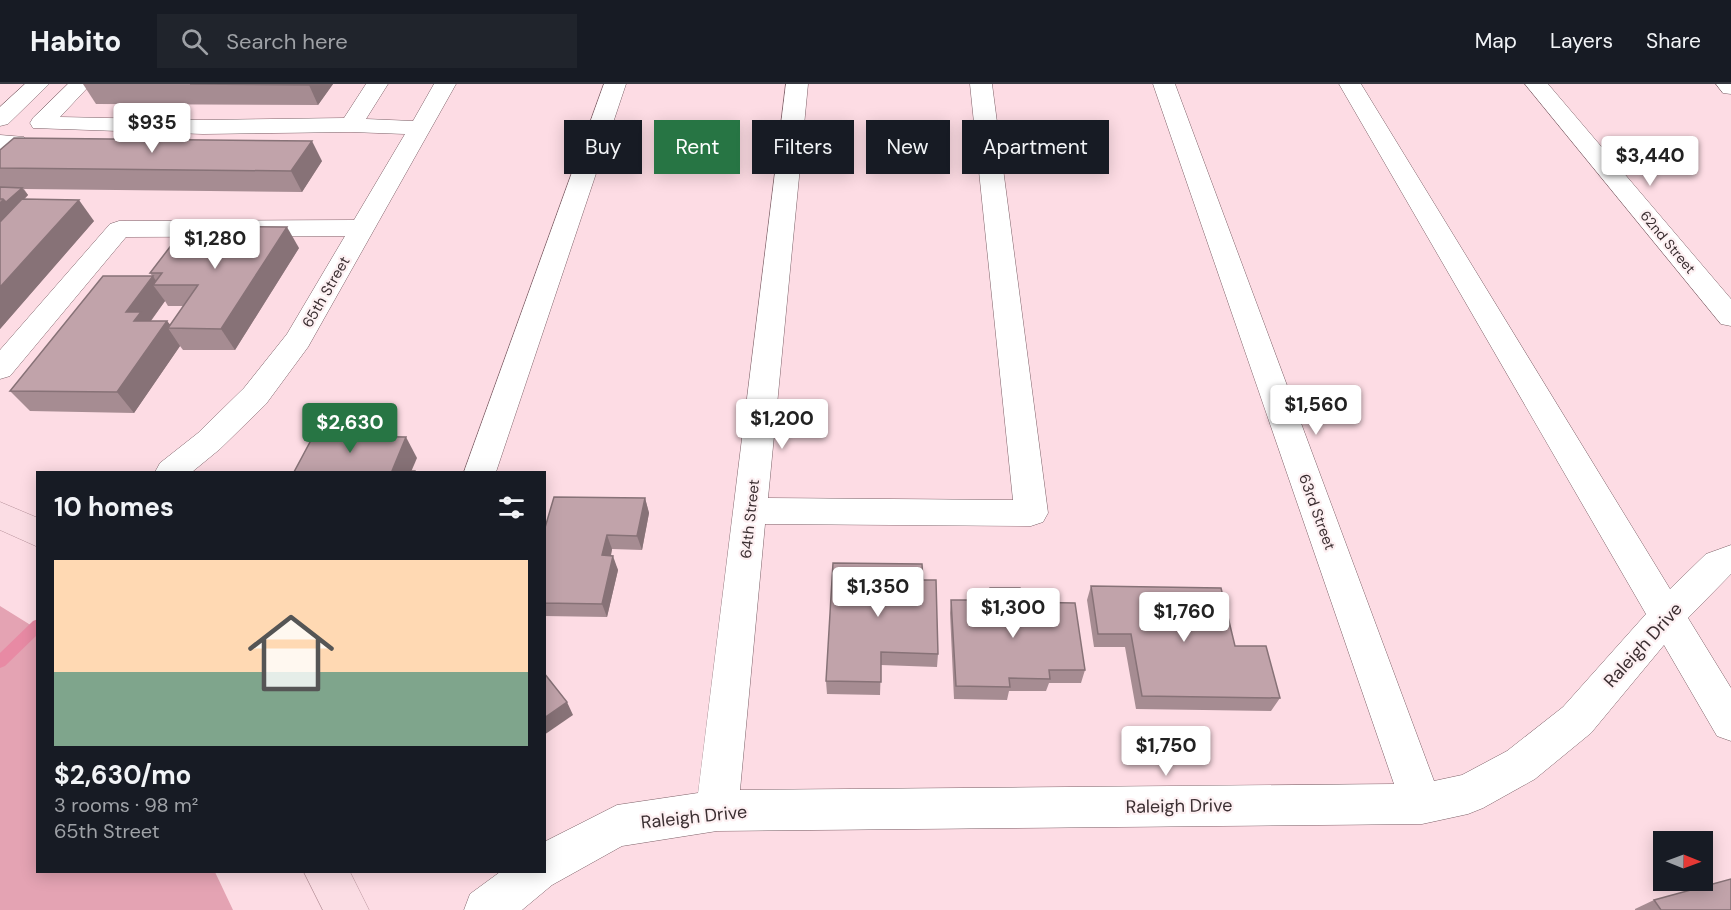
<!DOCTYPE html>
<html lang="en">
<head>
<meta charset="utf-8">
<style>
  body { margin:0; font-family:"DM Sans",sans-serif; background:#20242c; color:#f1f3f6; height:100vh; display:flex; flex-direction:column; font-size:22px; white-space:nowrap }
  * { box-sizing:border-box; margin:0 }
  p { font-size:20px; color:#9ea1a6 }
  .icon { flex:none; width:33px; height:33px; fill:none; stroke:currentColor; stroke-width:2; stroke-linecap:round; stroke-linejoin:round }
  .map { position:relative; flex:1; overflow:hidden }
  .drawer { position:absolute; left:36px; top:387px; width:510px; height:402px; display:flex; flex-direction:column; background:#171b24; border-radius:0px; box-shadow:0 3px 15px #0003 }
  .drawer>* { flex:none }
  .banner { position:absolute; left:564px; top:36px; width:570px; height:54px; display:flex; gap:12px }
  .needle { width:39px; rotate:91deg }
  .fabs { position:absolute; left:1653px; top:747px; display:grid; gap:12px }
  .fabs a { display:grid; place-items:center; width:60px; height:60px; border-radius:0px; background:#171b24; box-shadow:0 3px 15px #0003; font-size:30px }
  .price { position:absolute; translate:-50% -51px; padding:0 14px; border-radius:6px; background:#fff; color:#222; font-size:20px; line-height:39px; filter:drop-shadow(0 2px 3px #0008) }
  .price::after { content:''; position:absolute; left:50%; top:36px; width:18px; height:14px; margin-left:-9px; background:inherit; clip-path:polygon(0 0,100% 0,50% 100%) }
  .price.on { background:#277544; color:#fff }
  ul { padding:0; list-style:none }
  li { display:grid; align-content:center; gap:12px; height:318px; padding:0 18px }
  li span { display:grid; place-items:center; height:186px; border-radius:0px; color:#555 }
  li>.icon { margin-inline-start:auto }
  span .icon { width:108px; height:108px; fill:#fffc; stroke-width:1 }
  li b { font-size:26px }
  h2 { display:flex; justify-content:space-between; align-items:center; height:72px; padding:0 18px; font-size:26px }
  .chip { padding:0 21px; border-radius:0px; background:#171b24; box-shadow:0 3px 15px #0003; font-size:21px; line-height:54px }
  .chip.on { background:#277544; color:#fff }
  header { display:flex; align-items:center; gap:36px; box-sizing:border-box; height:84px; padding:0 30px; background:#171b24; border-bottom:2px solid #363941 }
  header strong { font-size:28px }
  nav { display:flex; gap:33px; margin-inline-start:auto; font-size:21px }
  .search { width:420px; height:54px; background:#20242c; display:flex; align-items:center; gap:15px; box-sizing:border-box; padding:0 21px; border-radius:0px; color:#9ea1a6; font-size:22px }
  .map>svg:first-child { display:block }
  .green { fill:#e4a3b3 }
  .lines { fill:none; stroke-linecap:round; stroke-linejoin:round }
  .stream { fill:#e88aa4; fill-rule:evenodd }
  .minor-casing { stroke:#7d6168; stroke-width:1 }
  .major-casing { stroke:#b6919a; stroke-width:1 }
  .minor { fill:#fff; fill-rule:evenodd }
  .major { fill:#fbdde4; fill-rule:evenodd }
  .wall { fill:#a68c92; fill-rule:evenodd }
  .shaded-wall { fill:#877277 }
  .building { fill:#c1a3aa; stroke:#877277; stroke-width:1.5 }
  .labels { text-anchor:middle; stroke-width:4.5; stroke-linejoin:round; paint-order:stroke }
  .far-street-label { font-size:14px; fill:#3b2e31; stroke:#fdf0f2 }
  .street-label { font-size:15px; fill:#3b2e31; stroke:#fdf0f2 }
  .near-street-label { font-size:18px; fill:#3b2e31; stroke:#fdf0f2 }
</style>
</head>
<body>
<header>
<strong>Habito</strong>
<div class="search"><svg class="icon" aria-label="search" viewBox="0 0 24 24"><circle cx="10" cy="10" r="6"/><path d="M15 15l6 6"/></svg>Search here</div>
<nav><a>Map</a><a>Layers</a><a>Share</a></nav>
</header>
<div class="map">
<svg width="1731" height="826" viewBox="0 0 1731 826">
  <rect width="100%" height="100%" fill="#fddce4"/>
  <polygon class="green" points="0,522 37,545 38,788 215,788 233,826 0,826"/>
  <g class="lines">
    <polygon class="stream" points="38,535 38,550 5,582 0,584 0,569 33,537"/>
    <defs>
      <g id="minor">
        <polygon points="25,0 49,0 8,40 0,42 0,23"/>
        <polygon points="68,0 91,0 60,33 203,36 344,34 366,0 388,0 366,35 413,37 434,0 456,0 308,263 266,320 220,365 192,388 155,388 160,379 198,349 244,304 287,250 345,152 126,153 10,292 0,295 0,266 110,140 119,137 354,136 405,50 351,48 203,50 33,44 30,39 33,34"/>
        <polygon points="604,0 626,0 496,388 464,388"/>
        <polygon points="786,0 808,0 768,414 1013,416 970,0 992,0 1048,429 1043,438 1031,442 765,440 740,706 1394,700 1153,0 1175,0 1434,697 1462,691 1507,667 1563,623 1646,530 1339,0 1361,0 1670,505 1706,470 1731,461 1731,490 1688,534 1731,604 1731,657 1717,652 1664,561 1591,649 1535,695 1483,724 1468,730 1422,740 717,747 622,762 552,801 522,826 464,826 470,810 500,788 544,788 544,758 617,721 698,709"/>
        <polygon points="1525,0 1548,0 1731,215 1731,242 1721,240"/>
        <polygon points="1716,0 1731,0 1731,10 1723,9"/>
        <polygon points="0,51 24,53 28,58 24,63 0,65"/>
      </g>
      <g id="major">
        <polygon points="0,418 38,434 38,463 0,446"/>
        <polygon points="304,788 350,788 369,826 323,826"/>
      </g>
    </defs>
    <use href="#minor" class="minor-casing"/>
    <use href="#major" class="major-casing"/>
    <use href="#minor" class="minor"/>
    <use href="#major" class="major"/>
  </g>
  <g class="wall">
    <polygon points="83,0 333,0 318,21 96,20"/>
    <polygon points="0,66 322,77 302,108 24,105 28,111 24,116 94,137 0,245"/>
    <path d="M299,164L235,266H183L180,262L134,329L30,327L10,307L156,197L150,189ZM165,217L168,222H184L170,241L167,237H151Z"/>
    <polygon points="645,414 649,429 642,466 612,465 611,472 618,486 607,533 544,532 544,447"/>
    <polygon points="923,496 938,570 937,583 881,581 880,611 827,610 826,597"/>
    <polygon points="1091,502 1235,562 1280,614 1271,627 1136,625 1125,563 1094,563 1087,516"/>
    <polygon points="990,504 1022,518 1085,586 1081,599 1049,599 1046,607 1009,607 1007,616 954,615 950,529 951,516 987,516"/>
    <polygon points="1654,816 1731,826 1635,826 1635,825"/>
  </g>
  <g class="shaded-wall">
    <polygon points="310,0 333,0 318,21 309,1"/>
    <polygon points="312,57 322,77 302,108 291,87"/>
    <polygon points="22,104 28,111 12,126 0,157 0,118 3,115"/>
    <polygon points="79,116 94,137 0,245 0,203"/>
    <polygon points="287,143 299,164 235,266 221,245"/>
    <polygon points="153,192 159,201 153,201 165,217 149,239 150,258 126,228"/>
    <polygon points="167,237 173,244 168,244 180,262 134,329 117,308"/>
    <polygon points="336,345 348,366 332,352"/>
    <polygon points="406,353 417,374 411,388 392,387"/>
    <polygon points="645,414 649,429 642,466 637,452"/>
    <polygon points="607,451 612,465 608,485 602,471"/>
    <polygon points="613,472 618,486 607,533 602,520"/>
    <polygon points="567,618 573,631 544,651 544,634"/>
  </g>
  <g class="building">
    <polygon points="190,0 310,0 309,1"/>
    <polygon points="14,54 312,57 291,87 0,84 0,66"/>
    <polygon points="0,103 22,104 6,118 3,115 0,115"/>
    <polygon points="22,115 79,116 0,203 0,138"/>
    <polygon points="186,142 287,143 221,245 168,244 198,201 153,201 162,189 150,189"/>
    <polygon points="103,192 153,192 126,228 141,228 134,237 167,237 117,308 10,307"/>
    <polygon points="317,345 336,345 332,352 406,353 392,387 415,387 415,388 294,388"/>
    <polygon points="554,413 645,414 637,452 607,451 602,471 613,472 602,520 544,519 544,447"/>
    <polygon points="833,479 922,480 923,496 936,496 938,570 881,568 881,598 826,597"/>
    <polygon points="1091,502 1221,504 1235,562 1266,562 1280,614 1142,612 1131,550 1098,550"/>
    <polygon points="990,504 1020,504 1022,518 1075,519 1085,586 1049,586 1050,595 1009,594 1010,603 956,602 951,516 990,516"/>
    <polygon points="544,589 567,618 544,634"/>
    <polygon points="1731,795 1731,826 1661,826 1654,816"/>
  </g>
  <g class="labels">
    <g class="far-street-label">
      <text transform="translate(1668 158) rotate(50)" y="5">62nd Street</text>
    </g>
    <g class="street-label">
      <text transform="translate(326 208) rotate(-60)" y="5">65th Street</text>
      <text transform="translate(1317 428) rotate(70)" y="5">63rd Street</text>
      <text transform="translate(750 435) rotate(-84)" y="5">64th Street</text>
    </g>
    <g class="near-street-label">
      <text transform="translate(1643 561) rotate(-48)" y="6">Raleigh Drive</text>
      <text transform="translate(1179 722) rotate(-1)" y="6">Raleigh Drive</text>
      <text transform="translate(694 733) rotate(-6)" y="6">Raleigh Drive</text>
    </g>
  </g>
</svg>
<div class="fabs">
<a><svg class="needle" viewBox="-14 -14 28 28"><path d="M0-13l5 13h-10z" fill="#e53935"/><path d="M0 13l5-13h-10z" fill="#9ea1a6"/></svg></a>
</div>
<b class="price" style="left:152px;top:70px">$935</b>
<b class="price" style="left:1650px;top:103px">$3,440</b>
<b class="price" style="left:215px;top:186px">$1,280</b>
<b class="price" style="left:1316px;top:352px">$1,560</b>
<b class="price" style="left:782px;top:366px">$1,200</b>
<b class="price on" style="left:350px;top:370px">$2,630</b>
<b class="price" style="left:878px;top:534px">$1,350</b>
<b class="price" style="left:1013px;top:555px">$1,300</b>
<b class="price" style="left:1184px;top:559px">$1,760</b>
<b class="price" style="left:1166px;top:693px">$1,750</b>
<div class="banner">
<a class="chip">Buy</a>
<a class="chip on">Rent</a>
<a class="chip">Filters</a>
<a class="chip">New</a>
<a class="chip">Apartment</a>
</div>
<section class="drawer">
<h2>10 homes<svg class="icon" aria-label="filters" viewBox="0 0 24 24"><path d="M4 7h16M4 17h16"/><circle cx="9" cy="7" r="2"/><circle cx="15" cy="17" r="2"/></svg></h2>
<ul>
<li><span style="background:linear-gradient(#ffd9b3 60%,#7fa58c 0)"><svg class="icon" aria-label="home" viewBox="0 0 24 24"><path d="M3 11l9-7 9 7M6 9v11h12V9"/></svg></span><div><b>$2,630/mo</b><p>3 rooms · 98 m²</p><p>65th Street</p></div></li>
</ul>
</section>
</div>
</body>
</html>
